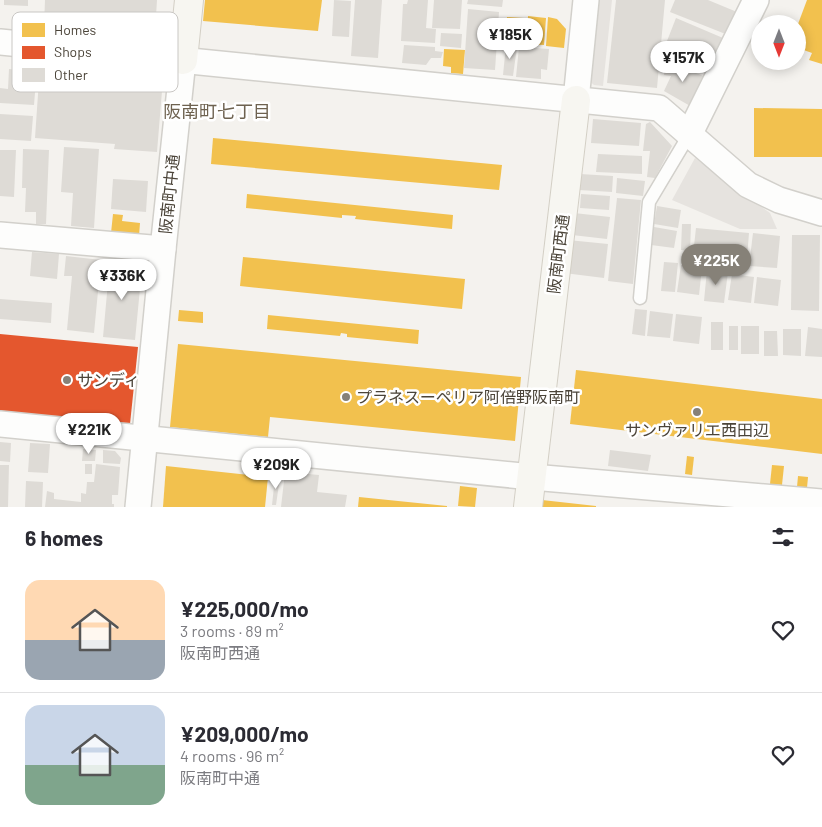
<!DOCTYPE html>
<html lang="en">
<head>
<meta charset="utf-8">
<style>
  body { margin:0; font-family:Barlow,"Noto Sans JP",sans-serif; background:#f7f7f7; color:#2b2b33; height:100vh; display:flex; flex-direction:column; font-size:19px; white-space:nowrap }
  * { box-sizing:border-box; margin:0 }
  p { font-size:16px; color:#7c7c81 }
  .icon { flex:none; width:28px; height:28px; fill:none; stroke:currentColor; stroke-width:2; stroke-linecap:round; stroke-linejoin:round }
  .map { position:relative; height:507px; overflow:hidden }
  .panel { display:flex; flex-direction:column; background:#fff; flex:1 }
  .panel>* { flex:none }
  .needle { width:32px; rotate:180deg }
  .buttons { position:absolute; left:751px; top:15px; display:grid; gap:10px }
  .buttons a { display:grid; place-items:center; width:55px; height:55px; border-radius:50%; background:#fff; box-shadow:0 2px 12px #0003; font-size:25px }
  .price { position:absolute; translate:-50% -42px; padding:0 11px; border-radius:18px; background:#fff; color:#222; font-size:16px; line-height:32px; filter:drop-shadow(0 1px 2px #0008) }
  .price::after { content:''; position:absolute; left:50%; top:30px; width:15px; height:11px; margin-left:-8px; background:inherit; clip-path:polygon(0 0,100% 0,50% 100%) }
  .price.current { background:#868178; color:#fff }
  ul { padding:0; list-style:none }
  li { display:flex; align-items:center; gap:15px; height:125px; padding:0 25px }
  li+li { border-top:1px solid #e1e1e2 }
  li span { display:grid; place-items:center; flex:none; width:140px; height:100px; border-radius:15px; color:#555 }
  li>.icon { margin-inline-start:auto }
  span .icon { width:60px; height:60px; fill:#fffc; stroke-width:1 }
  li b { font-size:21px }
  h2 { display:flex; justify-content:space-between; align-items:center; height:60px; padding:0 25px; font-size:21px }
  .map>svg:first-child { display:block }
  .parking { fill:#e6e3df }
  .homes { fill:#f2c14e }
  .shops { fill:#e4572e }
  .building { fill:#dedbd6 }
  .lines { fill:none; stroke-linecap:round; stroke-linejoin:round }
  .lane-casing { stroke:#d2d0cb; stroke-width:15 }
  .street-casing { stroke:#d2d0cb; stroke-width:28 }
  .secondary-casing { stroke:#d3cfc5; stroke-width:30 }
  .lane { stroke:#fdfdfc; stroke-width:12 }
  .street { stroke:#fdfdfc; stroke-width:25 }
  .secondary { stroke:#f7f6f1; stroke-width:28 }
  .poi-dot { fill:#868178; stroke:#fff; stroke-width:2 }
  .labels { text-anchor:middle; stroke-width:5; stroke-linejoin:round; paint-order:stroke }
  .street-label { font-size:16px; fill:#4b4439; stroke:#fff }
  .poi-label { font-size:16px; fill:#4b4439; stroke:#fff; text-anchor:start }
  .neighbourhood-label { font-size:18px; fill:#6e6250; stroke:#fff }
  .key { fill:#fff; stroke:#c9c7c4; stroke-width:1 }
  .key-label { font-size:14px; fill:#4b4439 }
</style>
</head>
<body>
<div class="map">
<svg width="822" height="507" viewBox="0 0 822 507">
  <rect width="100%" height="100%" fill="#f4f2ee"/>
  <g class="parking">
    <polygon points="591,0 612,0 603,86 594,85 584,76"/>
    <polygon points="695,158 770,213 777,229 740,229 672,200"/>
  </g>
  <g class="homes">
    <polygon points="205,0 322,0 318,31 203,21"/>
    <polygon points="807,0 822,0 822,64 809,60 812,53 798,48 798,24"/>
    <polygon points="528,16 546,18 544,45 526,44"/>
    <polygon points="507,17 524,18 522,46 505,45"/>
    <polygon points="548,17 557,19 566,29 564,48 546,46"/>
    <polygon points="444,49 465,50 463,74 451,73 451,67 443,66"/>
    <polygon points="754,108 822,109 822,157 754,157"/>
    <polygon points="213,138 502,165 499,190 211,164"/>
    <polygon points="247,194 453,215 452,229 355,219 356,216 342,215 342,218 246,208"/>
    <polygon points="113,214 123,215 122,221 140,223 139,236 111,233"/>
    <polygon points="243,257 465,279 462,309 240,286"/>
    <polygon points="179,310 203,312 203,323 178,321"/>
    <polygon points="268,315 419,330 418,344 347,337 347,334 341,333 340,336 267,329"/>
    <polygon points="178,344 521,377 515,441 270,417 268,437 170,427"/>
    <polygon points="576,370 822,399 822,454 570,424"/>
    <polygon points="687,456 694,457 692,475 685,474"/>
    <polygon points="772,465 784,466 782,485 770,484"/>
    <polygon points="166,466 268,477 265,507 163,507"/>
    <polygon points="798,476 808,477 807,488 797,487"/>
    <polygon points="460,486 477,488 475,507 458,506"/>
    <polygon points="359,497 447,506 447,507 358,507"/>
    <polygon points="542,500 596,506 596,507 542,507"/>
  </g>
  <polygon class="shops" points="0,334 138,347 130,424 0,413"/>
  <g class="building">
    <polygon points="4,0 28,0 28,6 4,5"/>
    <polygon points="45,0 157,0 155,32 44,27"/>
    <polygon points="334,0 351,1 349,37 332,36"/>
    <polygon points="355,0 382,0 378,58 351,56"/>
    <polygon points="408,0 428,0 426,28 436,29 435,43 401,41 403,4 407,4"/>
    <polygon points="434,0 462,0 460,29 432,28"/>
    <polygon points="468,0 503,0 502,7 467,4"/>
    <polygon points="616,0 665,0 657,88 607,83"/>
    <polygon points="675,0 708,0 737,12 728,35 670,12"/>
    <polygon points="468,9 499,12 495,70 464,68"/>
    <polygon points="676,18 723,38 714,61 667,41"/>
    <polygon points="441,33 462,34 461,48 440,46"/>
    <polygon points="404,45 435,47 435,51 443,52 441,58 431,58 426,65 402,63"/>
    <polygon points="506,45 517,47 513,76 503,75"/>
    <polygon points="519,47 549,49 547,70 541,69 541,79 516,77"/>
    <polygon points="666,61 706,77 692,107 664,91 671,76 664,75"/>
    <polygon points="40,65 154,74 153,91 162,91 157,152 114,149 115,144 35,138"/>
    <polygon points="27,67 37,68 34,105 0,103 0,88 8,89 9,69 27,71"/>
    <polygon points="0,114 33,116 31,141 0,139"/>
    <polygon points="593,119 641,123 639,146 591,143"/>
    <polygon points="650,122 672,146 655,178 647,177 650,151 643,151 646,124"/>
    <polygon points="64,147 99,149 94,228 71,226 73,193 61,192"/>
    <polygon points="23,149 49,150 46,224 36,224 36,212 25,212 26,188 22,188"/>
    <polygon points="0,150 16,150 14,197 0,196"/>
    <polygon points="598,154 642,156 642,174 596,172"/>
    <polygon points="580,174 613,176 612,192 579,190"/>
    <polygon points="617,178 645,181 643,196 616,193"/>
    <polygon points="113,179 148,181 146,212 111,209"/>
    <polygon points="581,194 610,196 609,210 580,208"/>
    <polygon points="617,198 641,200 633,284 608,281"/>
    <polygon points="657,206 681,210 678,228 654,224"/>
    <polygon points="574,213 610,217 607,239 572,235"/>
    <polygon points="682,224 691,224 690,251 681,250"/>
    <polygon points="654,227 677,231 674,248 651,245"/>
    <polygon points="696,228 749,233 747,258 721,256 722,248 694,246"/>
    <polygon points="753,233 780,236 777,268 749,266"/>
    <polygon points="792,235 820,235 819,311 791,310"/>
    <polygon points="568,240 608,244 604,278 564,273"/>
    <polygon points="32,252 59,254 57,279 30,276"/>
    <polygon points="66,256 101,260 94,333 67,330 72,276 64,276"/>
    <polygon points="110,260 132,263 131,267 142,268 135,340 103,337"/>
    <polygon points="664,262 678,263 675,292 661,291"/>
    <polygon points="681,265 702,268 699,295 677,292"/>
    <polygon points="707,270 728,272 724,303 704,301"/>
    <polygon points="732,274 754,277 751,303 728,300"/>
    <polygon points="757,277 781,280 778,306 754,303"/>
    <polygon points="0,299 52,303 51,323 0,319"/>
    <polygon points="635,309 647,310 645,336 632,334"/>
    <polygon points="650,311 673,314 670,338 647,336"/>
    <polygon points="676,314 702,317 699,344 673,341"/>
    <rect x="711" y="322" width="12" height="28"/>
    <rect x="729" y="326" width="9" height="24"/>
    <rect x="741" y="326" width="18" height="28"/>
    <polygon points="808,327 822,329 822,357 805,356"/>
    <polygon points="783,329 801,329 801,356 783,355"/>
    <polygon points="764,331 777,331 778,356 764,356"/>
    <polygon points="0,442 11,443 10,462 0,461"/>
    <polygon points="30,443 50,444 48,473 28,472"/>
    <polygon points="83,449 96,450 95,461 82,461"/>
    <polygon points="103,450 115,451 121,458 120,464 103,463"/>
    <polygon points="610,450 651,455 648,471 608,466"/>
    <rect x="85" y="464" width="7" height="10"/>
    <polygon points="96,464 120,467 118,495 112,495 112,504 114,504 114,507 45,507 47,491 54,493 54,499 81,502 81,493 86,494 87,482 94,482"/>
    <polygon points="0,465 9,465 8,507 0,507"/>
    <polygon points="285,472 319,475 317,492 347,495 345,507 281,507"/>
    <polygon points="275,477 280,477 276,505 272,505"/>
    <polygon points="26,481 43,482 42,507 25,507"/>
  </g>
  <g class="lines">
    <defs>
      <polyline id="lane" points="640,298 649,202 689,135"/>
      <g id="street">
        <polyline points="0,42 659,108 748,185 779,200 822,213"/>
        <polyline points="576,100 586,0"/>
        <polyline points="689,135 756,0"/>
        <polyline points="0,235 163,249"/>
        <polyline points="0,424 532,477 822,502"/>
        <polyline points="138,507 163,249 183,60"/>
      </g>
      <g id="secondary">
        <polyline points="183,60 189,0"/>
        <polyline points="528,507 576,100"/>
      </g>
    </defs>
    <use href="#lane" class="lane-casing"/>
    <use href="#street" class="street-casing"/>
    <use href="#secondary" class="secondary-casing"/>
    <use href="#lane" class="lane"/>
    <use href="#street" class="street"/>
    <use href="#secondary" class="secondary"/>
  </g>
  <g class="poi-dot">
    <circle cx="67" cy="380" r="5"/>
    <circle cx="346" cy="397" r="5"/>
    <circle cx="697" cy="412" r="5"/>
  </g>
  <g class="labels">
    <g class="street-label">
      <text transform="translate(169 194) rotate(-84)" y="6">阪南町中通</text>
      <text transform="translate(558 254) rotate(-83)" y="6">阪南町西通</text>
    </g>
    <g class="poi-label">
      <text x="77" y="386">サンディ</text>
      <text x="356" y="403">プラネスーペリア阿倍野阪南町</text>
      <text x="697" y="436" text-anchor="middle">サンヴァリエ西田辺</text>
    </g>
    <g class="neighbourhood-label">
      <text x="217" y="118">阪南町七丁目</text>
    </g>
  </g>
  <rect x="12" y="12" width="166" height="80" rx="8" class="key"/>
  <rect x="22" y="23" width="23" height="14" fill="#f2c14e"/>
  <rect x="22" y="46" width="23" height="13" fill="#e4572e"/>
  <rect x="22" y="68" width="23" height="14" fill="#dedbd6"/>
  <g class="key-label">
    <text x="54" y="35">Homes</text>
    <text x="54" y="57">Shops</text>
    <text x="54" y="80">Other</text>
  </g>
</svg>
<div class="buttons">
<a><svg class="needle" viewBox="-14 -14 28 28"><path d="M0-13l5 13h-10z" fill="#e53935"/><path d="M0 13l5-13h-10z" fill="#7c7c81"/></svg></a>
</div>
<b class="price" style="left:510px;top:60px">¥185K</b>
<b class="price" style="left:683px;top:83px">¥157K</b>
<b class="price current" style="left:716px;top:286px">¥225K</b>
<b class="price" style="left:122px;top:301px">¥336K</b>
<b class="price" style="left:89px;top:455px">¥221K</b>
<b class="price" style="left:276px;top:490px">¥209K</b>
</div>
<section class="panel">
<h2>6 homes<svg class="icon" aria-label="filters" viewBox="0 0 24 24"><path d="M4 7h16M4 17h16"/><circle cx="9" cy="7" r="2"/><circle cx="15" cy="17" r="2"/></svg></h2>
<ul>
<li><span style="background:linear-gradient(#ffd9b3 60%,#9aa5b1 0)"><svg class="icon" aria-label="home" viewBox="0 0 24 24"><path d="M3 11l9-7 9 7M6 9v11h12V9"/></svg></span><div><b>¥225,000/mo</b><p>3 rooms · 89 m²</p><p>阪南町西通</p></div><svg class="icon" aria-label="heart" viewBox="0 0 24 24"><path d="M12 20l-8-8c-3-5 5-10 8-4 3-6 11-1 8 4z"/></svg></li>
<li><span style="background:linear-gradient(#c9d6e8 60%,#7fa58c 0)"><svg class="icon" aria-label="home" viewBox="0 0 24 24"><path d="M3 11l9-7 9 7M6 9v11h12V9"/></svg></span><div><b>¥209,000/mo</b><p>4 rooms · 96 m²</p><p>阪南町中通</p></div><svg class="icon" aria-label="heart" viewBox="0 0 24 24"><path d="M12 20l-8-8c-3-5 5-10 8-4 3-6 11-1 8 4z"/></svg></li>
</ul>
</section>
</body>
</html>
